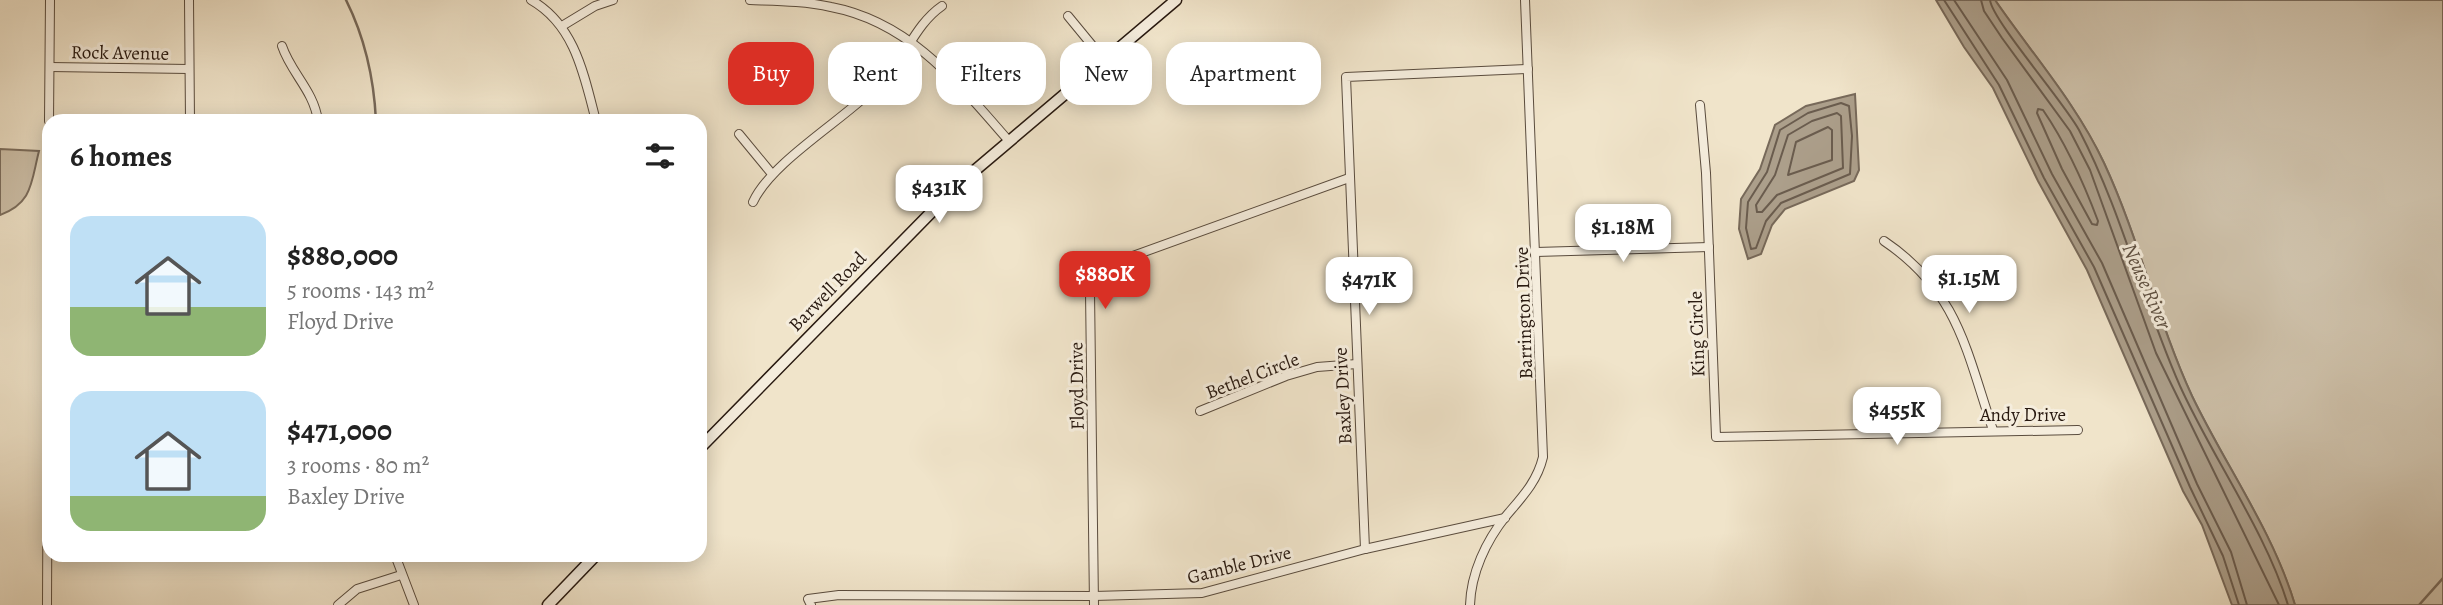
<!DOCTYPE html>
<html lang="en">
<head>
<meta charset="utf-8">
<style>
  body { margin:0; font-family:Alegreya,serif; background:#f2f2f2; color:#222; height:100vh; display:flex; flex-direction:column; font-size:26px; white-space:nowrap }
  * { box-sizing:border-box; margin:0 }
  p { font-size:23px; color:#767676 }
  .icon { flex:none; width:38px; height:38px; fill:none; stroke:currentColor; stroke-width:2; stroke-linecap:round; stroke-linejoin:round }
  .map { position:relative; flex:1; overflow:hidden }
  .drawer { position:absolute; left:42px; top:114px; width:665px; height:448px; display:flex; flex-direction:column; background:#fff; border-radius:21px; box-shadow:0 4px 18px #0003 }
  .drawer>* { flex:none }
  .banner { position:absolute; left:728px; top:42px; width:665px; height:63px; display:flex; gap:14px }
  .price { position:absolute; translate:-50% -60px; padding:0 16px; border-radius:14px; background:#fff; color:#222; font-size:23px; line-height:46px; filter:drop-shadow(0 2px 4px #0008) }
  .price::after { content:''; position:absolute; left:50%; top:42px; width:21px; height:16px; margin-left:-10px; background:inherit; clip-path:polygon(0 0,100% 0,50% 100%) }
  .price.on { background:#d93025; color:#fff }
  ul { padding:0; list-style:none }
  li { display:flex; align-items:center; gap:21px; height:175px; padding:0 28px }
  li span { display:grid; place-items:center; flex:none; width:196px; height:140px; border-radius:21px; color:#555 }
  li>.icon { margin-inline-start:auto }
  span .icon { width:84px; height:84px; fill:#fffc; stroke-width:1 }
  li b { font-size:30px }
  h2 { display:flex; justify-content:space-between; align-items:center; height:84px; padding:0 28px; font-size:30px }
  .pill { padding:0 24px; border-radius:21px; background:#fff; box-shadow:0 4px 18px #0003; font-size:24px; line-height:63px }
  .pill.on { background:#d93025; color:#fff }
  .map>svg:first-child { display:block }
  .green { fill:#cec1aa; stroke:#7b6d5d; stroke-width:2 }
  .water { fill:#ac9f8b; stroke:#77695a; stroke-width:2 }
  .lines { fill:none; stroke-linecap:round; stroke-linejoin:round }
  .shore { stroke:#6a5c4e; stroke-width:2 }
  .stream { stroke:#77695a; stroke-width:2.5 }
  .street-casing { stroke:#5a4c3e; stroke-width:10 }
  .secondary-casing { stroke:#281910; stroke-width:13 }
  .street { stroke:#f5eddd; stroke-width:8 }
  .secondary { stroke:#f5eddd; stroke-width:10 }
  .labels { text-anchor:middle; stroke-width:6; stroke-linejoin:round; paint-order:stroke }
  .street-label { font-size:19px; fill:#281910; stroke:#f5eddd }
  .water-label { font-size:21px; font-style:italic; fill:#5d4f41; stroke:#f5eddd }
</style>
</head>
<body>
<div class="map">
<svg width="2443" height="605" viewBox="0 0 2443 605">
  <rect width="100%" height="100%" fill="#f0e4ca"/>
  <filter id="stains"><feTurbulence type="fractalNoise" baseFrequency=".00286" numOctaves="4"/><feColorMatrix values="0 0 0 0 .2 0 0 0 0 .09 0 0 0 0 .02 0 0 0 .5 -.17"/></filter>
  <radialGradient id="worn" r=".72"><stop offset=".6" stop-color="#630" stop-opacity="0"/><stop offset="1" stop-color="#630" stop-opacity=".3"/></radialGradient>
  <g class="green">
    <path d="M1995,0H2443V605H2295C2273,531 2225,465 2192,396C2157,320 2139,238 2104,163C2076,103 2032,54 1995,0Z"/>
    <path d="M0,149L39,151C31,182 33,203 0,215Z"/>
  </g>
  <g class="water">
    <path d="M1936,0H1995C2032,54 2076,103 2104,163C2139,238 2157,320 2192,396C2225,465 2273,531 2295,605H2232L2202,525L2183,491L2087,270L2038,181L1993,88L1964,47Z"/>
    <polygon points="1855,94 1859,170 1854,181 1785,209 1772,225 1761,254 1748,259 1739,229 1741,199 1760,169 1775,125 1806,106"/>
  </g>
  <g class="lines">
    <g class="shore">
      <polyline points="1944,0 1999,85 2044,178 2094,267 2190,487 2223,556 2239,605"/>
      <polyline points="1954,0 2007,80 2052,174 2102,263 2197,484 2231,552 2247,605"/>
      <polyline points="1981,0 1984,11 2002,38 2070,131 2090,170 2156,353 2279,605"/>
      <path d="M1990,0C1992,20 2064,102 2079,130C2122,212 2143,303 2180,386C2212,457 2266,532 2288,605"/>
      <polygon points="1841,103 1849,106 1852,136 1850,174 1781,203 1766,221 1756,248 1751,249 1746,228 1748,202 1767,172 1780,130 1808,113"/>
      <path d="M2038,109L2043,110C2067,145 2083,181 2098,221L2097,225L2092,224L2062,169L2037,113Z"/>
      <polygon points="1837,113 1841,116 1843,168 1777,195 1762,212 1757,212 1756,205 1775,175 1788,135 1812,121"/>
      <polygon points="1828,127 1832,130 1832,160 1788,175 1796,142"/>
    </g>
    <g class="stream">
      <path d="M346,0C365,38 374,79 376,121"/>
      <polyline points="2419,605 2443,578"/>
    </g>
    <defs>
      <g id="street">
        <polyline points="189,0 190,121"/>
        <path d="M531,0C575,25 584,75 596,121"/>
        <path d="M750,0C777,1 804,1 831,7C910,22 958,83 1008,140"/>
        <polyline points="1068,16 1105,61"/>
        <polyline points="562,26 595,6 613,0"/>
        <path d="M282,46C291,73 314,91 318,121"/>
        <polyline points="50,67 189,69"/>
        <polyline points="1700,105 1706,173 1716,437 2078,430"/>
        <polyline points="455,119 456,121"/>
        <polyline points="49,121 50,0"/>
        <polyline points="739,134 772,174"/>
        <path d="M753,202C773,159 851,116 886,77C907,54 916,24 942,6"/>
        <path d="M1884,241C1958,291 1966,350 1993,430"/>
        <polyline points="1536,252 1709,247"/>
        <polyline points="1200,411 1286,376 1317,367 1357,364"/>
        <polyline points="1365,549 1346,77 1528,69"/>
        <polyline points="395,555 414,605"/>
        <polyline points="47,605 49,168"/>
        <polyline points="338,605 357,589 401,575"/>
        <polyline points="811,605 808,599 839,595 1094,596 1202,593 1365,549 1505,518"/>
        <polyline points="1094,605 1090,291 1094,270 1349,178"/>
        <path d="M1470,605C1471,573 1486,541 1506,516C1522,497 1537,482 1543,457L1525,0"/>
      </g>
      <g id="secondary">
        <polyline points="700,448 960,183 1176,0"/>
        <polyline points="548,605 596,555"/>
      </g>
    </defs>
    <use href="#street" class="street-casing"/>
    <use href="#secondary" class="secondary-casing"/>
    <use href="#street" class="street"/>
    <use href="#secondary" class="secondary"/>
  </g>
  <g class="labels">
    <g class="street-label">
      <text transform="translate(120 52) rotate(1)" y="7">Rock Avenue</text>
      <text transform="translate(827 291) rotate(-46)" y="7">Barwell Road</text>
      <text transform="translate(1523 313) rotate(-92)" y="7">Barrington Drive</text>
      <text transform="translate(1696 334) rotate(-92)" y="7">King Circle</text>
      <text transform="translate(1252 375) rotate(-21)" y="7">Bethel Circle</text>
      <text transform="translate(1076 386) rotate(-91)" y="7">Floyd Drive</text>
      <text transform="translate(1342 396) rotate(-93)" y="7">Baxley Drive</text>
      <text x="2023" y="421">Andy Drive</text>
      <text transform="translate(1239 564) rotate(-14)" y="7">Gamble Drive</text>
    </g>
    <g class="water-label">
      <text transform="translate(2147 286) rotate(66)" y="7">Neuse River</text>
    </g>
  </g>
  <rect width="100%" height="100%" filter="url(#stains)"/>
  <rect width="100%" height="100%" fill="url(#worn)"/>
</svg>
<b class="price" style="left:939px;top:225px">$431K</b>
<b class="price" style="left:1623px;top:264px">$1.18M</b>
<b class="price on" style="left:1105px;top:311px">$880K</b>
<b class="price" style="left:1969px;top:315px">$1.15M</b>
<b class="price" style="left:1369px;top:317px">$471K</b>
<b class="price" style="left:1897px;top:447px">$455K</b>
<div class="banner">
<a class="pill on">Buy</a>
<a class="pill">Rent</a>
<a class="pill">Filters</a>
<a class="pill">New</a>
<a class="pill">Apartment</a>
</div>
<section class="drawer">
<h2>6 homes<svg class="icon" aria-label="filters" viewBox="0 0 24 24"><path d="M4 7h16M4 17h16"/><circle cx="9" cy="7" r="2"/><circle cx="15" cy="17" r="2"/></svg></h2>
<ul>
<li><span style="background:linear-gradient(#bfe0f5 65%,#8fb573 0)"><svg class="icon" aria-label="home" viewBox="0 0 24 24"><path d="M3 11l9-7 9 7M6 9v11h12V9"/></svg></span><div><b>$880,000</b><p>5 rooms · 143 m²</p><p>Floyd Drive</p></div></li>
<li><span style="background:linear-gradient(#bfe0f5 75%,#8fb573 0)"><svg class="icon" aria-label="home" viewBox="0 0 24 24"><path d="M3 11l9-7 9 7M6 9v11h12V9"/></svg></span><div><b>$471,000</b><p>3 rooms · 80 m²</p><p>Baxley Drive</p></div></li>
</ul>
</section>
</div>
</body>
</html>
